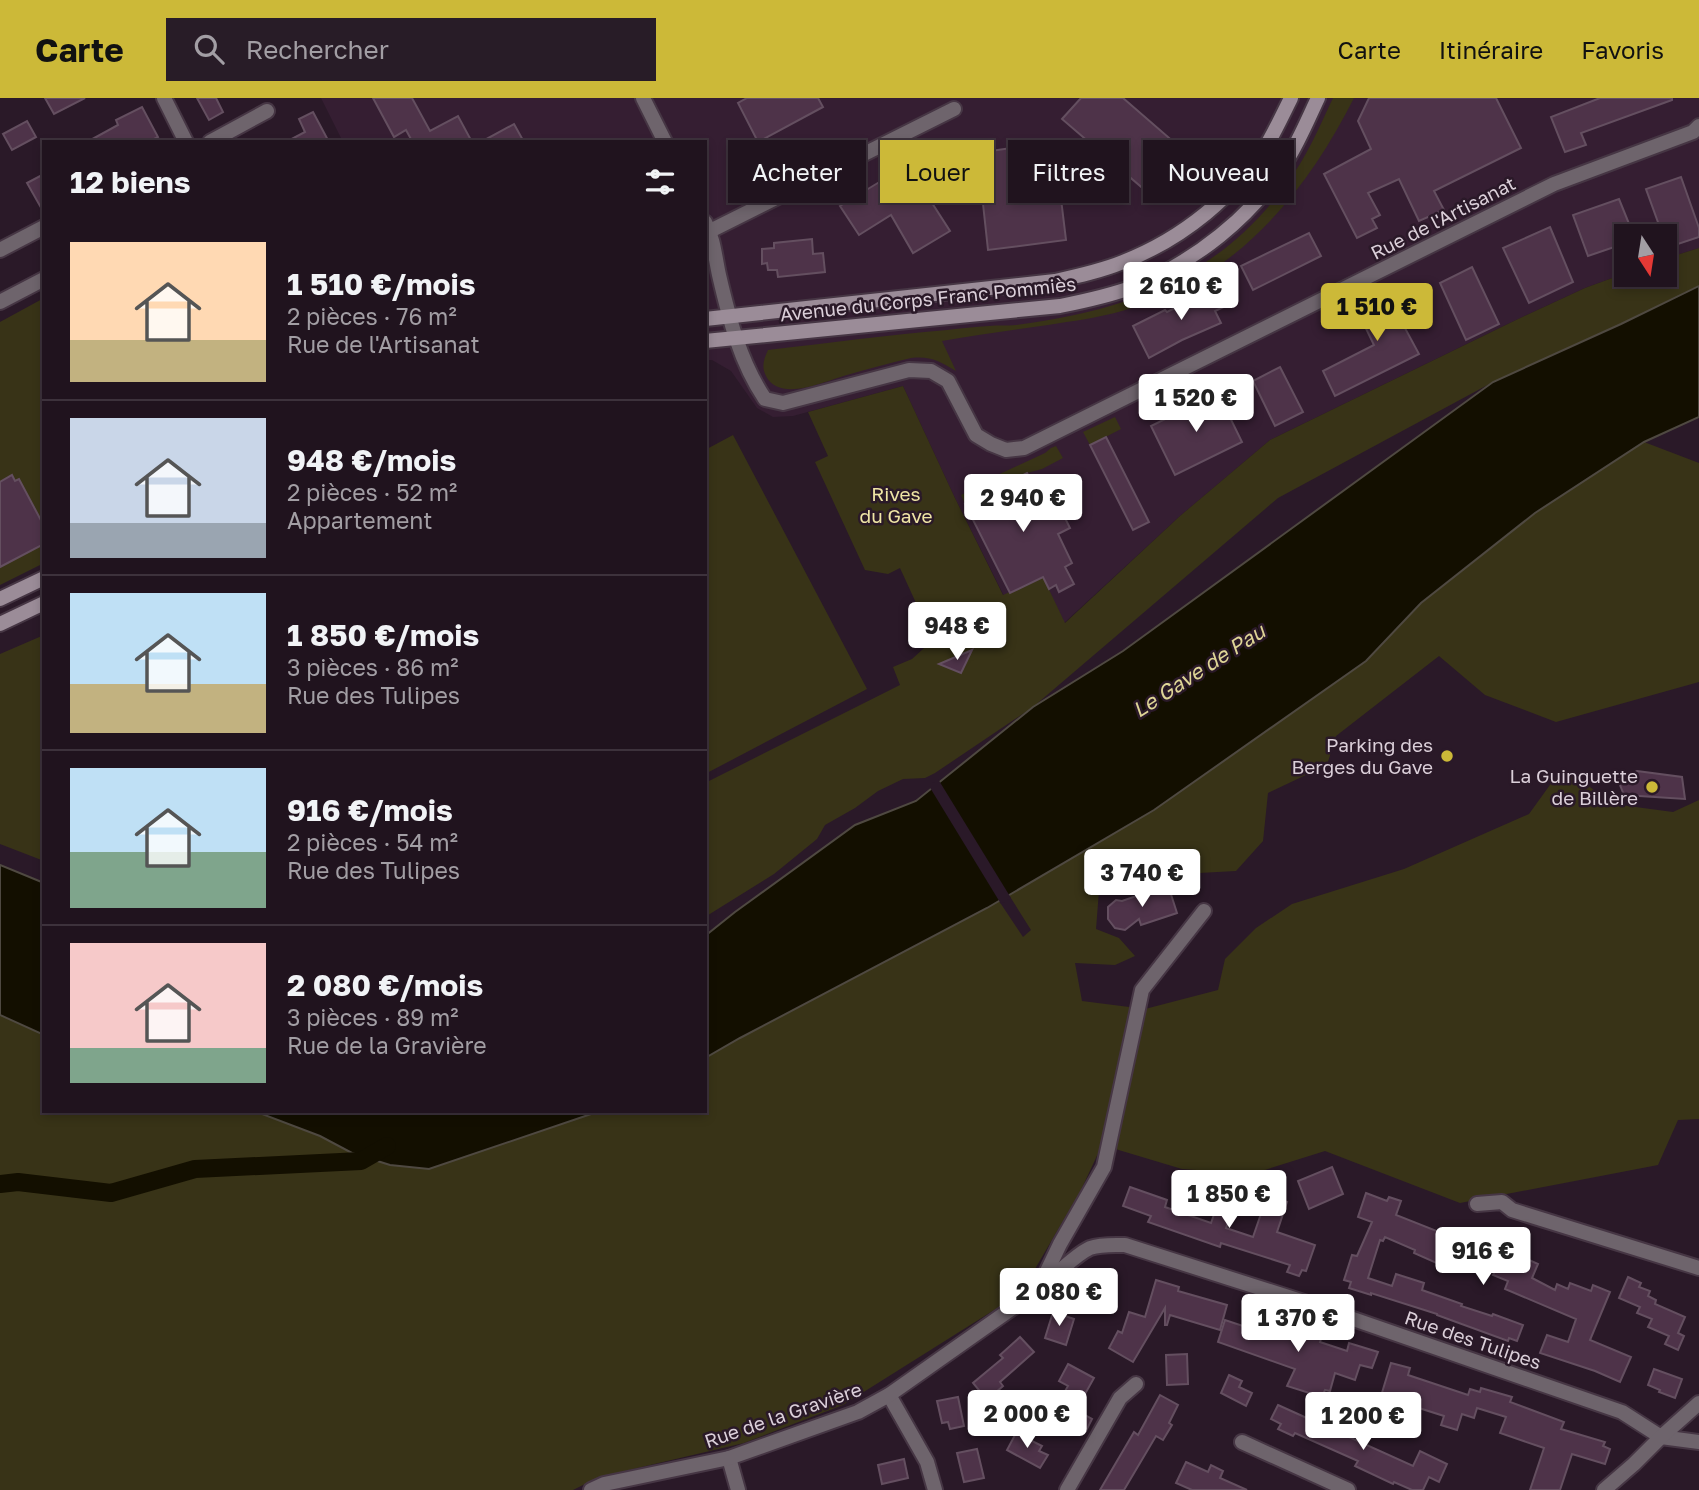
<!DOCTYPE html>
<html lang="fr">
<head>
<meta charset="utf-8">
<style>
  body { margin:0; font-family:"Golos Text",sans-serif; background:#281c27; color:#f1f3f6; height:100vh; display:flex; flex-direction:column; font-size:26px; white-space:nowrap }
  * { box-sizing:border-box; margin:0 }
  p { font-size:23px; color:#a29ea4 }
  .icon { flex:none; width:38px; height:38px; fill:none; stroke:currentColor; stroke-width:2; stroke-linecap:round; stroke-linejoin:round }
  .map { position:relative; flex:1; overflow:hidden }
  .panel { position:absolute; left:42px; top:42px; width:665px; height:973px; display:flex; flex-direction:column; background:#20131e; border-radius:0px; box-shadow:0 4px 10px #0003,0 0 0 2px #3d323c }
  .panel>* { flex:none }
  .top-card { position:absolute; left:728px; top:42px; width:665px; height:63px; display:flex; gap:14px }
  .needle { width:46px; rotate:168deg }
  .controls { position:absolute; left:1614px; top:126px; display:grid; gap:14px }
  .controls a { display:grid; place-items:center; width:63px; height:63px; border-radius:0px; background:#20131e; box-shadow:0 4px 10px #0003,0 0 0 2px #3d323c; font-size:35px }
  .price { position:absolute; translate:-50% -60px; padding:0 16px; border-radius:7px; background:#fff; color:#222; font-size:23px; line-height:46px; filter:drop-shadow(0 2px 4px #0008) }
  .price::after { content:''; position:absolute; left:50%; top:42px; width:21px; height:16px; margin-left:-10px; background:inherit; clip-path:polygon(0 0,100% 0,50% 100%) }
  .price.current { background:#ccb938; color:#111 }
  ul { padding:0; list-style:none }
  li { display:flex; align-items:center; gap:21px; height:175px; padding:0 28px }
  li+li { border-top:2px solid #3d323c }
  li span { display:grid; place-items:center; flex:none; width:196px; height:140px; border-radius:0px; color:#555 }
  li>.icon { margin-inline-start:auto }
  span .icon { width:84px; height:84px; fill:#fffc; stroke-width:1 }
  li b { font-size:30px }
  h2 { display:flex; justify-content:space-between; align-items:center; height:84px; padding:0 28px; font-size:30px }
  .tag { padding:0 24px; border-radius:0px; background:#20131e; box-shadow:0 4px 10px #0003,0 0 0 2px #3d323c; font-size:24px; line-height:63px }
  .tag.current { background:#ccb938; color:#111 }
  header { display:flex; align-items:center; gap:42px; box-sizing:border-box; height:98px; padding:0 35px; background:#ccb938; color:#111 }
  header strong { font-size:33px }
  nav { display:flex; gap:38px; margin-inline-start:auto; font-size:24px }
  .search { width:490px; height:63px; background:#281c27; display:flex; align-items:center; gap:18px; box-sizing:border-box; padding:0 24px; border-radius:0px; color:#a29ea4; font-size:26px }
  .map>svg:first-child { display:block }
  .built { fill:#351e32 }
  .green { fill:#383317 }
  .water { fill:#130f00; stroke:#4f4941; stroke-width:2 }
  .pier { fill:#2a1928 }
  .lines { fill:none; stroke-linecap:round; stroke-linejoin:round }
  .canal { stroke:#130f00; stroke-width:18 }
  .building { fill:#4e3349; stroke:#644f60; stroke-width:2 }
  .minor-casing { stroke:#463644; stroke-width:18 }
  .secondary-casing { stroke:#463644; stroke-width:18 }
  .minor { stroke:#6e646c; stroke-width:14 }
  .secondary { stroke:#9b8c98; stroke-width:14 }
  .poi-dot { fill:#ccb938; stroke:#2a1928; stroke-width:2.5 }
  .labels { text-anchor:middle; stroke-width:5; stroke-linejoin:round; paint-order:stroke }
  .street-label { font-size:19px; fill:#dbcfd9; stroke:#2a1928 }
  .park-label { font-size:19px; fill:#efe5a5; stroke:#2a1928 }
  .poi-label { font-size:19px; fill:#dbcfd9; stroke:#2a1928; text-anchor:end }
  .water-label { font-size:21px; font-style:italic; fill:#dfd596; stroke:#2a1928 }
</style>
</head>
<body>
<header>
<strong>Carte</strong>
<div class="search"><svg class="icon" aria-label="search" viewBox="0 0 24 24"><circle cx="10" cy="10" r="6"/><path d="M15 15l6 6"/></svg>Rechercher</div>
<nav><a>Carte</a><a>Itinéraire</a><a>Favoris</a></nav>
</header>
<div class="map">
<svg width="1699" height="1392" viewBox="0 0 1699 1392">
  <rect width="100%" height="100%" fill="#2a1928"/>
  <polygon class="built" points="321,0 1699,0 1699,150 1664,161 1664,138 1626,138 1626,175 1585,190 1516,222 1270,342 1180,418 1064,525 1010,495 1004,498 954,398 903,288 793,318 773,319 757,310 731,273 712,262 705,262 705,44 343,44"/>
  <g class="green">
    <path d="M1333,0H1354C1304,99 1232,184 1122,213C1097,220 1073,223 1048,227C1013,232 978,237 942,243L956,273C939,263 931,258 911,260C889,265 868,271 847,277C825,283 780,305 766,278C761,268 764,261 768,252C828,245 887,237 947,232C961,230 975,229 989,228C998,227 1007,228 1016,227C1132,212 1226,176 1294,75C1310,52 1321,25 1333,0Z"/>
    <polygon points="1699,150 1699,188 1621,226 1493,284 1278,400 1033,609 935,675 925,680 903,681 878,693 855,710 825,727 817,741 774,776 705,819 705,685 900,587 893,569 912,561 933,542 900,470 888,476 865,472 815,364 828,358 808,314 903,288 954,398 1003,497 1043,479 1065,525 1180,418 1270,342 1516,222 1585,190 1626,175 1626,177 1664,177 1664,161"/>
    <polygon points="44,200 44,465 0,487 0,224"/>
    <polygon points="1115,319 1121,331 1090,347 1083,334"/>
    <polygon points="733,337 867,591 705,676 705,352"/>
    <polygon points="1644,344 1699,365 1699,584 1556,624 1485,597 1439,558 1336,638 1327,667 1268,695 1263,743 1236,773 1199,775 1161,767 1099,793 1096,831 1119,840 1135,858 1115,867 1075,865 1082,903 1145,911 1218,892 1225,861 1256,830 1292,806 1404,771 1529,716 1560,673 1579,681 1613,706 1673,714 1699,702 1699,1021 1678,1022 1658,1067 1460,1105 1325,1053 1252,1076 1182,1071 1102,1047 1081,1092 1021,1195 843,1307 744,1345 599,1379 573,1392 0,1392 0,917 44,937 44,1013 254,1013 320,1038 352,1055 429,1071 600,1013 705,1013 705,960 740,940 999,803 1023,839 1031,832 1009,797 1154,712 1366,563 1421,505 1535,415"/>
    <polygon points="1056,348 1063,360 1042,371 1027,375 965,406 961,397 987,384 991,380 1045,355 1051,350"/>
    <polygon points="44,537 44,763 0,746 0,556"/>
  </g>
  <g class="water">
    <polygon points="1699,188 1699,319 1644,344 1535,415 1421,505 1366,563 1154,712 987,810 740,940 705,960 705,838 735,814 855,727 916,703 1033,609 1123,553 1493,284 1621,226"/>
    <polygon points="0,767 44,785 44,937 0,917"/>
    <polygon points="254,1013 600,1013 429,1071 390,1067 352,1055 320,1038"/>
  </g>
  <polygon class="pier" points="938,681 1011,800 1001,806 929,688"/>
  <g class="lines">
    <polyline class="canal" points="0,1086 18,1084 111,1095 195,1071 361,1063 387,1048"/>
  </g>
  <g class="building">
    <polygon points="45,0 85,0 54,16"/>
    <polygon points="197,0 216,0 223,14 209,22"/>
    <polygon points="373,0 412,0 430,33 458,18 472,44 410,44 412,43 406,32 394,39"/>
    <polygon points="747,0 818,0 823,9 758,44 738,5"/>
    <polygon points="1081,0 1123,0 1183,52 1146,93 1062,21"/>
    <polygon points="1369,0 1496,0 1521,50 1434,93 1444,112 1419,123 1399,81 1368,95 1380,117 1372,121 1377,130 1357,140 1324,76 1371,51 1358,23"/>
    <polygon points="1600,0 1672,0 1672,2 1581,35 1586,47 1565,54 1551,19"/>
    <polygon points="142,9 158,39 148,44 87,44 118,27 116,22"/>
    <polygon points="313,14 329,44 286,44 305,34 299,21"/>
    <polygon points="27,23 36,39 12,52 3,36"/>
    <polygon points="514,26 524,44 481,44"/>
    <polygon points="1018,49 1024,72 1057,68 1066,142 988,152 980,78 972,79 971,70 969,69 968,54 984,54"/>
    <polygon points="901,75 915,97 923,91 950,133 913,155 891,117 859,137 840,108 886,80 888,83"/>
    <polygon points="44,76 44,115 27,85"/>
    <polygon points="1681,79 1699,130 1699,139 1666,150 1664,138 1663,138 1646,91"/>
    <polygon points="1619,101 1634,138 1626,138 1626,145 1588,158 1573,117"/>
    <polygon points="1550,129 1573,184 1529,205 1503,150"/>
    <polygon points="1309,135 1321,158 1253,192 1241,168"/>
    <polygon points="812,141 813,156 823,155 825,174 778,179 777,172 768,172 767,165 762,166 762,151 774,150 774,145"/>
    <polygon points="1472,169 1499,226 1466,242 1440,185"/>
    <polygon points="1221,187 1230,206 1215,213 1221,225 1182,242 1149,260 1133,228 1165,212 1167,214"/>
    <polygon points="1407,188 1418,209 1399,219 1419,256 1335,298 1323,273 1374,247 1356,210 1369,203 1371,206"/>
    <polygon points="1280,269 1303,314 1275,328 1253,283"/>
    <polygon points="1218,295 1242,344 1175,377 1151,328"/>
    <polygon points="1106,339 1149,424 1133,432 1090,347"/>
    <polygon points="1027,375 1039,398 1051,392 1070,430 1058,436 1072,465 1065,469 1074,486 1059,494 1056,487 1049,491 1043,479 1010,495 965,406"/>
    <polygon points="12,377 15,383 19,381 44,428 44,446 0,469 0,384"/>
    <polygon points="972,552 961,575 939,566"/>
    <polygon points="1637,673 1682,679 1685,701 1624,697 1618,682"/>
    <polygon points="1168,787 1177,815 1141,827 1139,821 1125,832 1115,830 1108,821 1108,809 1116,802 1122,803"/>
    <polygon points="1332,1069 1343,1096 1309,1111 1298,1083"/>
    <polygon points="1130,1089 1167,1102 1165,1109 1211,1125 1218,1105 1233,1110 1226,1130 1253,1139 1264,1107 1271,1109 1274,1100 1287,1104 1277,1134 1315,1147 1306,1173 1302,1172 1299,1178 1287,1174 1290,1167 1221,1145 1220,1149 1148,1124 1151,1118 1123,1108"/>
    <polygon points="1366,1095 1387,1103 1389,1099 1401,1103 1396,1117 1449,1138 1451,1133 1468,1140 1470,1135 1538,1166 1532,1180 1555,1192 1557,1186 1568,1191 1570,1185 1591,1193 1593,1187 1610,1194 1590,1242 1631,1259 1620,1284 1595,1273 1540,1255 1547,1237 1568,1244 1576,1221 1505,1191 1508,1183 1493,1177 1495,1173 1447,1153 1441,1167 1414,1155 1415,1152 1385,1139 1383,1143 1380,1142 1368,1180 1392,1188 1396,1176 1424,1185 1422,1192 1462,1206 1461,1208 1492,1218 1493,1216 1523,1227 1517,1243 1509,1240 1508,1243 1437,1217 1437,1216 1371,1195 1371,1197 1349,1190 1351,1184 1344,1182 1352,1157 1357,1158 1372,1124 1358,1119"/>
    <polygon points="1628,1179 1641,1185 1639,1189 1650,1193 1648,1198 1656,1202 1655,1206 1685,1219 1678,1235 1684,1238 1678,1252 1665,1246 1669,1238 1648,1229 1652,1221 1637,1215 1640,1209 1619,1200"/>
    <polygon points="1156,1182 1179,1189 1178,1193 1227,1207 1220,1232 1170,1217 1167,1227 1165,1227 1165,1210 1133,1264 1109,1250 1118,1233 1122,1235 1129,1214 1145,1219"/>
    <polygon points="1053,1214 1074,1221 1066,1247 1045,1240"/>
    <polygon points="1260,1217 1275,1222 1273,1226 1321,1241 1320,1244 1347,1253 1349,1245 1378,1254 1372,1270 1360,1267 1355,1282 1335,1275 1330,1293 1325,1292 1322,1299 1287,1288 1295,1271 1218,1244 1225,1222 1255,1232"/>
    <polygon points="1020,1239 1034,1254 1000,1284 1003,1288 987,1302 973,1285 1003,1260 1000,1257"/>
    <polygon points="1187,1256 1188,1286 1167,1287 1166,1257"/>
    <polygon points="1391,1265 1410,1270 1408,1277 1468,1297 1470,1291 1480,1294 1481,1290 1512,1299 1510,1304 1564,1324 1561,1331 1605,1344 1603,1348 1610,1351 1605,1366 1572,1356 1560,1392 1530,1392 1544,1350 1500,1335 1506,1319 1477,1310 1474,1320 1462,1316 1457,1332 1441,1327 1444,1318 1381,1298"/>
    <polygon points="1068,1266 1094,1280 1076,1312 1092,1321 1086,1333 1078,1329 1075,1334 1050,1320 1068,1288 1059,1283"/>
    <polygon points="1654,1271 1682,1281 1675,1300 1659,1294 1660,1292 1648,1287"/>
    <polygon points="1229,1277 1242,1283 1239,1289 1252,1295 1246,1308 1221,1295"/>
    <polygon points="1160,1297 1178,1307 1169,1325 1172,1327 1163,1342 1156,1338 1124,1392 1100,1392 1134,1334 1138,1337"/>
    <polygon points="958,1299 964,1328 950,1331 948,1324 942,1325 937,1303"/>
    <polygon points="1278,1307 1413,1368 1420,1353 1447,1366 1439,1384 1429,1379 1423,1392 1412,1392 1394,1384 1393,1386 1355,1368 1358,1363 1295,1335 1293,1338 1278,1331 1281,1326 1271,1321"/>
    <polygon points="1016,1335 1042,1348 1039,1353 1048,1357 1040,1370 1007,1352"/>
    <polygon points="977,1351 984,1380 964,1384 957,1355"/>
    <polygon points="904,1361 908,1380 882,1386 878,1367"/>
    <polygon points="1186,1364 1208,1374 1211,1367 1223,1373 1220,1380 1247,1392 1192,1392 1176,1385"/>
  </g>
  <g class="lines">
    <defs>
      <g id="minor">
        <polyline points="164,0 186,44"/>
        <polyline points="643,0 665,44"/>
        <polyline points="210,44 267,13"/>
        <path d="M705,124C714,141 715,159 719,177C729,220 740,264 765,301L783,305L909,272L931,273L948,283L976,337L991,346L1006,352L1024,350L1554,86L1693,34L1699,28"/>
        <polyline points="710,133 954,11"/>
        <polyline points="0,152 44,129"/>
        <polyline points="0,204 44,181"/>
        <polyline points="1477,1106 1502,1104 1512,1112 1699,1170"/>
        <path d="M1045,1186C1058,1175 1075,1157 1090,1150C1101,1146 1114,1147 1125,1147L1304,1204L1622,1314L1661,1339L1699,1344"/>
        <polyline points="889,1297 927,1364 935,1392"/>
        <polyline points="1242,1344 1348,1392"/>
        <polyline points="729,1360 738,1392"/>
        <polyline points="591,1392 604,1386 729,1360 858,1314 889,1297 1038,1192 1060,1146 1104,1069 1142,892 1204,813"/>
        <polyline points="1067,1392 1120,1300 1136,1286"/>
        <polyline points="1604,1392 1634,1366 1661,1339 1699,1305"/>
      </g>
      <g id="secondary">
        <path d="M705,221L1055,183C1078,178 1101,173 1123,164C1182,141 1236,98 1269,43C1277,29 1284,14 1291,0"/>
        <path d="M705,243L1060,208C1085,203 1109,198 1133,189C1194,164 1253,119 1287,62C1299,43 1308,21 1318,0"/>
        <polyline points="0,501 44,480"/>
        <polyline points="0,526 44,505"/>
      </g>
    </defs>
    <use href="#minor" class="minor-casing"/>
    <use href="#secondary" class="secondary-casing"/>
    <use href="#minor" class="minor"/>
    <use href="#secondary" class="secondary"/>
  </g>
  <g class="poi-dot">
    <circle cx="1447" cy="658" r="7"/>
    <circle cx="1652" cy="689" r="7"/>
  </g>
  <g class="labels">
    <g class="street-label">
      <text transform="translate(1443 120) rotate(-27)" y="7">Rue de l'Artisanat</text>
      <text transform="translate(928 201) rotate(-6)" y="7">Avenue du Corps Franc Pommiès</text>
      <text transform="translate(1473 1242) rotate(19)" y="7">Rue des Tulipes</text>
      <text transform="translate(783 1317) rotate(-19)" y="7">Rue de la Gravière</text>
    </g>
    <g class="park-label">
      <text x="896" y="403">Rives<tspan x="896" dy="22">du Gave</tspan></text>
    </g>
    <g class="poi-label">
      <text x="1433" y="654">Parking des<tspan x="1433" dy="22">Berges du Gave</tspan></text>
      <text x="1638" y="685">La Guinguette<tspan x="1638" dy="22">de Billère</tspan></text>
    </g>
    <g class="water-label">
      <text transform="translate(1199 573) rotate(-33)" y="7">Le Gave de Pau</text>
    </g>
  </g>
</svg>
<div class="controls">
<a><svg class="needle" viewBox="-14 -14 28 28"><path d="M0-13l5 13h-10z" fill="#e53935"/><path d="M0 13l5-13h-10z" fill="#a29ea4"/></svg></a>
</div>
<b class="price" style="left:1181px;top:224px">2 610 €</b>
<b class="price current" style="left:1377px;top:245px">1 510 €</b>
<b class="price" style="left:1196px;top:336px">1 520 €</b>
<b class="price" style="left:1023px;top:436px">2 940 €</b>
<b class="price" style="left:957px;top:564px">948 €</b>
<b class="price" style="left:1142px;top:811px">3 740 €</b>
<b class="price" style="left:1229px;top:1132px">1 850 €</b>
<b class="price" style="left:1483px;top:1189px">916 €</b>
<b class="price" style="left:1059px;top:1230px">2 080 €</b>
<b class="price" style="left:1298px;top:1256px">1 370 €</b>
<b class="price" style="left:1027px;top:1352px">2 000 €</b>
<b class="price" style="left:1363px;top:1354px">1 200 €</b>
<div class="top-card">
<a class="tag">Acheter</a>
<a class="tag current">Louer</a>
<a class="tag">Filtres</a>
<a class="tag">Nouveau</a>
</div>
<section class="panel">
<h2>12 biens<svg class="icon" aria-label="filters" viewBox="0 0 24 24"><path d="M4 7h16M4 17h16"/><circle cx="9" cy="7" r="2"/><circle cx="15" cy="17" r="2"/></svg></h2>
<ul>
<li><span style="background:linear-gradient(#ffd9b3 70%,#c2b280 0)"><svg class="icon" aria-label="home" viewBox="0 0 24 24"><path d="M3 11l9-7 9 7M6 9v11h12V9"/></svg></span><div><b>1 510 €/mois</b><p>2 pièces · 76 m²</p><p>Rue de l'Artisanat</p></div></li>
<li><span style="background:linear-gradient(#c9d6e8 75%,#9aa5b1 0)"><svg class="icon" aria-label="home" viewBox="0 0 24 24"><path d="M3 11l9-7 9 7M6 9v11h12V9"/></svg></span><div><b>948 €/mois</b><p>2 pièces · 52 m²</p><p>Appartement</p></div></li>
<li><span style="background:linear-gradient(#bfe0f5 65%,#c2b280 0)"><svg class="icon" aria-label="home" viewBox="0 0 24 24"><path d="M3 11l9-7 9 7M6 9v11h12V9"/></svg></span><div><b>1 850 €/mois</b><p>3 pièces · 86 m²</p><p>Rue des Tulipes</p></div></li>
<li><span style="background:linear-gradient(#bfe0f5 60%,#7fa58c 0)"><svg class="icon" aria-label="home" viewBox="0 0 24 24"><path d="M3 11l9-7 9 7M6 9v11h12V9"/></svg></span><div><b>916 €/mois</b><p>2 pièces · 54 m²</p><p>Rue des Tulipes</p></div></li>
<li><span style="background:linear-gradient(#f6c9c9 75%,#7fa58c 0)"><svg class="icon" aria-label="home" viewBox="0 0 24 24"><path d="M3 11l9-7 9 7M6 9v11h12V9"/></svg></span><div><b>2 080 €/mois</b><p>3 pièces · 89 m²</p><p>Rue de la Gravière</p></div></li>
</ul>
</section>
</div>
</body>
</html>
